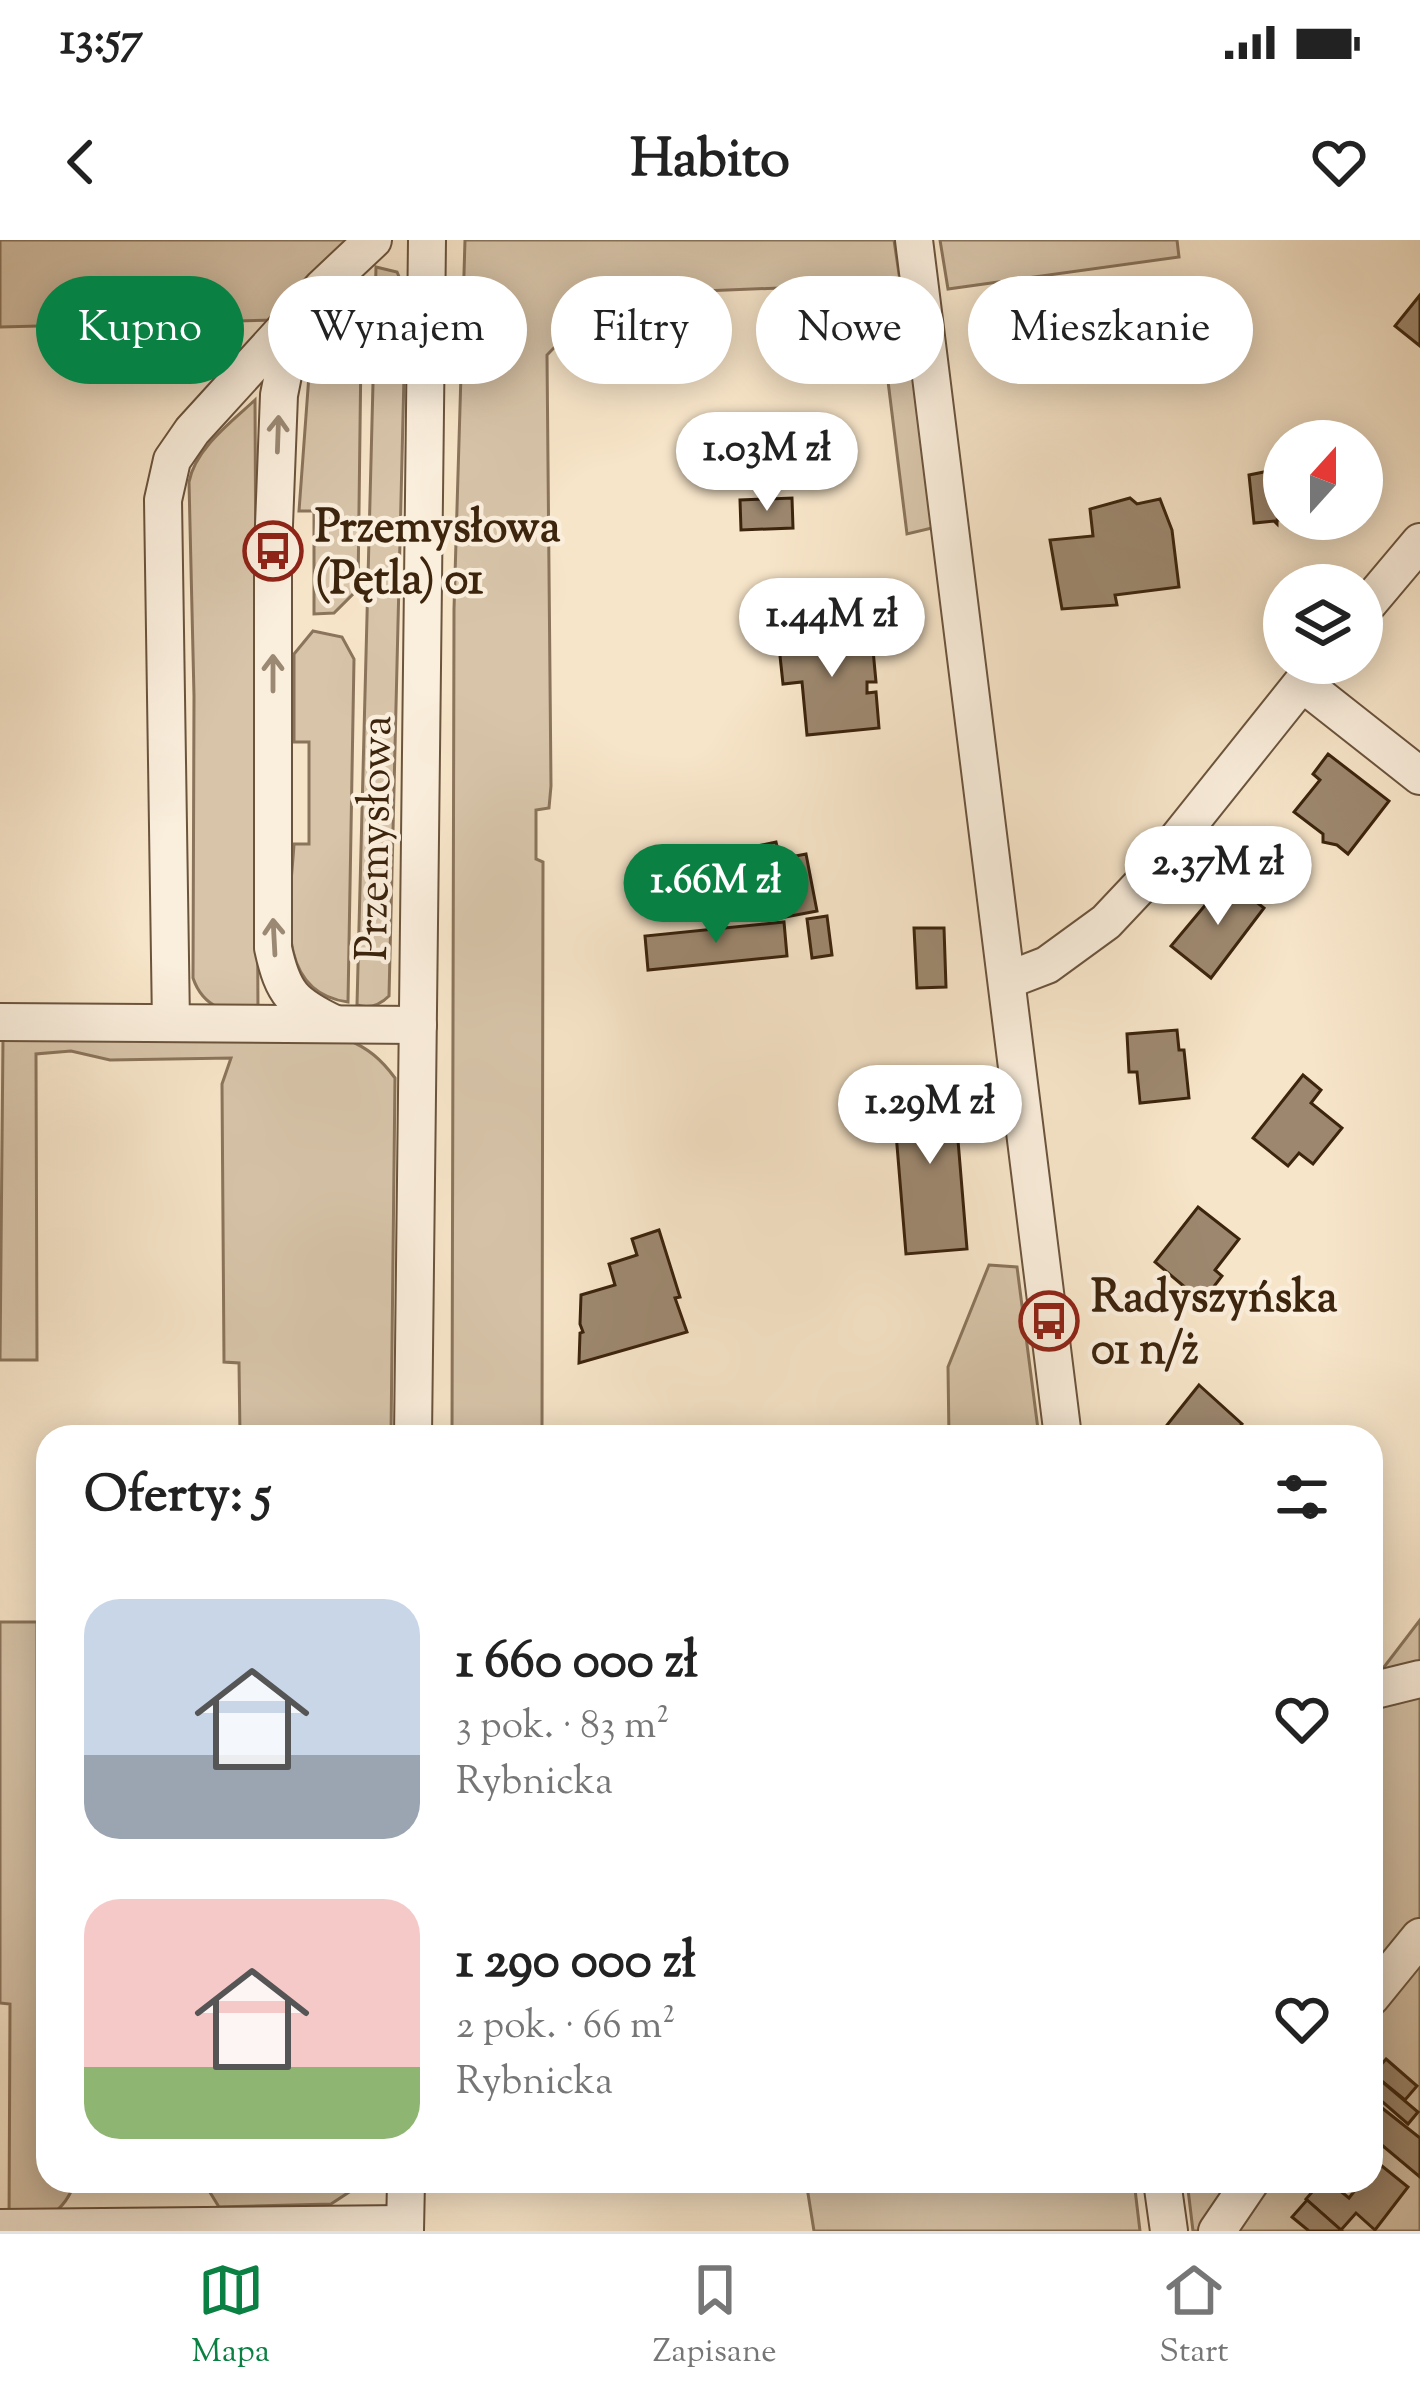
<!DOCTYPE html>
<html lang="pl">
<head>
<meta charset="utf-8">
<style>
  body { margin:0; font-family:"Sorts Mill Goudy",serif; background:#f6f6f6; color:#222; height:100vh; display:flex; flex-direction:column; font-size:45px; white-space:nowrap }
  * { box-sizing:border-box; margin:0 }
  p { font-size:39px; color:#767676 }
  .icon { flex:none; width:66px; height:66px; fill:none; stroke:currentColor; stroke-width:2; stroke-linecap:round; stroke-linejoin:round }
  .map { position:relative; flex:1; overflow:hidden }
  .details { position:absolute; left:36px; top:1185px; width:1347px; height:768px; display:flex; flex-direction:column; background:#fff; border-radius:36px; box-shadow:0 6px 30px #0003 }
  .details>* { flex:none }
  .top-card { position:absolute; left:36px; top:36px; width:1350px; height:108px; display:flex; gap:24px }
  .needle { width:78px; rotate:21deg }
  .fabs { position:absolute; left:1263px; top:180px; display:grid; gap:24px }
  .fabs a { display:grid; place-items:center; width:120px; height:120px; border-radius:50%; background:#fff; box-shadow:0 6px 30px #0003; font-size:60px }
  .price { position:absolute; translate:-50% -102px; padding:0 27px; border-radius:42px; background:#fff; color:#222; font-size:39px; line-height:78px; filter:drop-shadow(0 3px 6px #0008) }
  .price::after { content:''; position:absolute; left:50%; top:72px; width:36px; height:27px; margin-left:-18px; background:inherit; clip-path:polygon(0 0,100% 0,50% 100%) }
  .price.active { background:#0b8043; color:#fff }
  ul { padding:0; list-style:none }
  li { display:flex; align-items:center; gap:36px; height:300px; padding:0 48px }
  li span { display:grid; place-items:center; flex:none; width:336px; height:240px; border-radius:36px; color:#555 }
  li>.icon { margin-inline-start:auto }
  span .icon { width:144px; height:144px; fill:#fffc; stroke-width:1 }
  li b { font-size:51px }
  h2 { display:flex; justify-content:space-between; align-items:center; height:144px; padding:0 48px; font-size:51px }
  .chip { padding:0 42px; border-radius:54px; background:#fff; box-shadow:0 6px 30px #0003; font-size:42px; line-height:108px }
  .chip.active { background:#0b8043; color:#fff }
  .status { display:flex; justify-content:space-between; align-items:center; height:84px; padding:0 60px; background:#fff; direction:ltr }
  .status svg { height:33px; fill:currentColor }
  header { display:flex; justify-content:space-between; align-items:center; height:156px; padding:0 48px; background:#fff; font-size:54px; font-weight:700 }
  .tabs { display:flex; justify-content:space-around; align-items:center; height:168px; border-top:3px solid #e0e0e0; background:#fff; font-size:33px; color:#767676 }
  .tabs a { display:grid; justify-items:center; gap:6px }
  .tabs .active { color:#0b8043 }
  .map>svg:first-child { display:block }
  .green { fill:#d7c4a9; stroke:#8a745b; stroke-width:3 }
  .building { fill:#9d886f; stroke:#3c240d; stroke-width:3 }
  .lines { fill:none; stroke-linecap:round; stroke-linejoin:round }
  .minor-casing { stroke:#6b543c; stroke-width:40 }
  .minor { stroke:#faeedc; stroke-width:36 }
  .oneway { stroke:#9b8974 }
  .labels { text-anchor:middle; stroke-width:9; stroke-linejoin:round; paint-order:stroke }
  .poi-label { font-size:45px; font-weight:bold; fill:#3c240d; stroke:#faeedc; text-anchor:start }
  .street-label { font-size:45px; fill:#3c240d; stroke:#faeedc }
</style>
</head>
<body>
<div class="status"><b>13:57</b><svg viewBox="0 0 49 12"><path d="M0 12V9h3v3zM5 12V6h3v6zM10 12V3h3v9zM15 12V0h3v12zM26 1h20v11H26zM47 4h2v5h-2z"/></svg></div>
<header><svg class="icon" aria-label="back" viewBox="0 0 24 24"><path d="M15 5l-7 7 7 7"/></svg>Habito<svg class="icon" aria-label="heart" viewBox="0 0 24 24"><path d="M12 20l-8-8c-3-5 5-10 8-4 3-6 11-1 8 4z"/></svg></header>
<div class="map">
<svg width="1420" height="1991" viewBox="0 0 1420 1991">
  <rect width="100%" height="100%" fill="#f7e5c9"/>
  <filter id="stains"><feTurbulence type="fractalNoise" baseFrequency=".00167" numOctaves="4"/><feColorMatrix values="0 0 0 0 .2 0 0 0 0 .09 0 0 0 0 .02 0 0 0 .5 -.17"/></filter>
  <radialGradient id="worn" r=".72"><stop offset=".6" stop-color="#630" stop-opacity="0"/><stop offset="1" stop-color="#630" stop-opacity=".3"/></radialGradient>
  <g class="green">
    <polygon points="0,0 353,0 277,80 0,87"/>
    <polygon points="465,0 894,0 935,278 932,288 907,294 883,101 828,46 605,55 547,115 551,546 549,568 536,570 536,619 543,622 542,1197 452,1197 454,369"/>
    <polygon points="940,0 1177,0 1179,17 948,49"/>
    <path d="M376,27L397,32L406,53L389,756C380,765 370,769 357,765Z"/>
    <polygon points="362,32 358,349 334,373 314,374 314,271 299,271 312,94 321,73"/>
    <path d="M255,160L258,775C229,775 203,768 193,738L194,456L189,242C195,209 231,182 255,160Z"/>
    <path d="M313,391L342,397L354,419L348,762C271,752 291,659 294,604H309V502H294V414Z"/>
    <path d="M3,798L346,799C368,808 381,819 395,838L391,1197H240L239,1123L224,1122L222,844L231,818L110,820L71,811L36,814L37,1120H0Z"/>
    <polygon points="989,1025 1017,1027 1039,1197 949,1197 948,1127"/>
    <polygon points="1420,1380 1420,1991 1193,1991 1187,1941 1371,1941 1371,1444"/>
    <path d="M0,1382H37L38,1907L48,1908V1941H75C66,1972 40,1986 9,1988L10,1764L0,1763Z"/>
    <polygon points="203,1941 366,1941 331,1964 219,1967"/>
    <polygon points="806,1941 1134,1941 1140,1991 814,1991"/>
  </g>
  <g class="building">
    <polygon points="1420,55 1420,106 1395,86"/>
    <polygon points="1284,228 1284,279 1292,279 1277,280 1277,284 1274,281 1254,283 1249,235"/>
    <polygon points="792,258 793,288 741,290 740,260"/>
    <polygon points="1130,258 1137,264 1160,259 1172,290 1179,347 1115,355 1117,365 1062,369 1050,300 1093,296 1090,269"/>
    <polygon points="854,390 855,401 872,399 876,442 867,442 867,453 876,452 879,488 807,495 802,442 783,444 778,397"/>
    <polygon points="1328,514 1389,561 1348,614 1337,605 1323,602 1323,594 1294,572 1320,540 1313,534"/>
    <polygon points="776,602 780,619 806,614 817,671 775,679 771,659 779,658 777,647 784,646 780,624 752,629 748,608"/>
    <polygon points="1227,639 1264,668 1211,738 1171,706"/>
    <polygon points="827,676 832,715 812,718 807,679"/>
    <polygon points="784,682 787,716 648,730 645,696"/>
    <polygon points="914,688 944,688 946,747 917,748"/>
    <polygon points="1177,790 1179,810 1184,810 1189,858 1140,863 1137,832 1129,832 1127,794"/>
    <polygon points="1303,835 1321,850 1311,863 1342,888 1313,924 1299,913 1288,926 1253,898"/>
    <polygon points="953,840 967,1009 906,1014 892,845"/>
    <polygon points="1198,967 1239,999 1215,1030 1222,1036 1199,1066 1182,1053 1186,1048 1155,1022"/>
    <polygon points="659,990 680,1057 675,1058 687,1092 579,1123 580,1093 583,1092 580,1084 581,1055 615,1045 609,1024 637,1015 632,999"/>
    <polygon points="1199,1145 1242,1184 1232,1197 1171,1197 1163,1190"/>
    <polygon points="1386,1819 1417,1846 1405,1860 1373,1834"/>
    <polygon points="1373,1834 1418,1872 1408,1884 1371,1852"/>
    <polygon points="1377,1864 1420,1898 1420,1937 1371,1896 1371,1871"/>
    <polygon points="1377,1922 1408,1947 1375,1990 1356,1973 1341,1990 1306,1959 1319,1944 1315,1941 1328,1941 1349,1958 1362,1941 1371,1941 1371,1930"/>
    <polygon points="1307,1960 1341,1990 1342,1991 1309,1991 1292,1977"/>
  </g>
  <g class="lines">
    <defs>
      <g id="minor">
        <polyline points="914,0 1063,1197"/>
        <path d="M294,80L279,155L273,311V708C283,754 293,764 335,784"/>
        <polyline points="1362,371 1420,302"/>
        <polyline points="1008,740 1047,725 1106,682 1139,647 1302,443 1420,536"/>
        <polyline points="0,782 418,785"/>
        <polyline points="171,783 163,260 172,220 192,191 323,47 373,0"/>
        <polyline points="413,1197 427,0"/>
        <polyline points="1371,1451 1420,1439"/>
        <polyline points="1371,1757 1420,1697"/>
        <polyline points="1162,1941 1169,1991"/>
        <polyline points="0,1988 405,1984"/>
        <polyline points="405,1991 406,1941"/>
        <polyline points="1217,1991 1251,1941"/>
      </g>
    </defs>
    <use href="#minor" class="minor-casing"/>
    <use href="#minor" class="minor"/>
  </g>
  <defs><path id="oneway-shaft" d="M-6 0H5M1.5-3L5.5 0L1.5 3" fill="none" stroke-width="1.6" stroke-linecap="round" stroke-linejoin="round" transform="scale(3)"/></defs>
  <g class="oneway">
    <use href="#oneway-shaft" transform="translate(278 194) rotate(-88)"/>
    <use href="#oneway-shaft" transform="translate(273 433) rotate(-90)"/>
    <use href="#oneway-shaft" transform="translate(274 697) rotate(-93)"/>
  </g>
  <defs>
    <symbol id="bus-ring" viewBox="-11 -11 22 22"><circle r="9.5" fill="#faeedc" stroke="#8f2418" stroke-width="1.5"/><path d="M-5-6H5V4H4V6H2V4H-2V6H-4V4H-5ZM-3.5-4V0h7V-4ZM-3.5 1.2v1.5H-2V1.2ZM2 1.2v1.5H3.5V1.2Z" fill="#8f2418"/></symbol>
  </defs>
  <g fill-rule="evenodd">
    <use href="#bus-ring" x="240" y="278" width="66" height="66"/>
    <use href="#bus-ring" x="1016" y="1048" width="66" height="66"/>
  </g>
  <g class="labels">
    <g class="poi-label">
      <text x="315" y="301">Przemysłowa<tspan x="315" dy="52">(Pętla) 01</tspan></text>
      <text x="1091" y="1071">Radyszyńska<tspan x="1091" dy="52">01 n/ż</tspan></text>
    </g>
    <g class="street-label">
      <text transform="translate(372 598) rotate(-89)" y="16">Przemysłowa</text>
    </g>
  </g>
  <rect width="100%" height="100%" filter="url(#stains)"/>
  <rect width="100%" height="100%" fill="url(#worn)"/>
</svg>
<div class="fabs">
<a><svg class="needle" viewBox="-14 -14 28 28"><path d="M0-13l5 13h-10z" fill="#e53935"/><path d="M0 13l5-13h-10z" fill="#767676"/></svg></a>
<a><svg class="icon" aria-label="layers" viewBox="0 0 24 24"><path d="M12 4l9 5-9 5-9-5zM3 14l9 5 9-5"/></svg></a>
</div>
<b class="price" style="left:767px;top:274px">1.03M zł</b>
<b class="price" style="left:832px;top:440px">1.44M zł</b>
<b class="price" style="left:1218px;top:688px">2.37M zł</b>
<b class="price active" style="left:716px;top:706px">1.66M zł</b>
<b class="price" style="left:930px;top:927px">1.29M zł</b>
<div class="top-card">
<a class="chip active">Kupno</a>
<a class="chip">Wynajem</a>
<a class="chip">Filtry</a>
<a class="chip">Nowe</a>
<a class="chip">Mieszkanie</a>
</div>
<section class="details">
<h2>Oferty: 5<svg class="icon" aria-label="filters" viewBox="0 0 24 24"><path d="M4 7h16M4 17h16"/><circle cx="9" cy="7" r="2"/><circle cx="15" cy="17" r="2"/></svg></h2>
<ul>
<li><span style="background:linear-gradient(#c9d6e8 65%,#9aa5b1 0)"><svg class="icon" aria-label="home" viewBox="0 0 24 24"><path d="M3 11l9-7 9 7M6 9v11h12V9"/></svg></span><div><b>1 660 000 zł</b><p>3 pok. · 83 m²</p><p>Rybnicka</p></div><svg class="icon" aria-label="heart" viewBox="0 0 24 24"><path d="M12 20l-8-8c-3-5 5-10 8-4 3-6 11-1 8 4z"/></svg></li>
<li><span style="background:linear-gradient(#f6c9c9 70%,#8fb573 0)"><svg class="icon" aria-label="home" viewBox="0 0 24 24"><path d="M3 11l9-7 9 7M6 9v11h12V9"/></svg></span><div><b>1 290 000 zł</b><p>2 pok. · 66 m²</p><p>Rybnicka</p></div><svg class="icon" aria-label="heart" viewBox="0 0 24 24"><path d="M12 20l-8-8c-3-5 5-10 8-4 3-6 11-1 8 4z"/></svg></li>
</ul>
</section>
</div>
<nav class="tabs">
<a class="active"><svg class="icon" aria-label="map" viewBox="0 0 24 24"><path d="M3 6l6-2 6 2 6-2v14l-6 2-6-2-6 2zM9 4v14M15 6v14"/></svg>Mapa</a>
<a><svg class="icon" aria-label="saved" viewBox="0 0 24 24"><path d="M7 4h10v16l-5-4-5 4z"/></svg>Zapisane</a>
<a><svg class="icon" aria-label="home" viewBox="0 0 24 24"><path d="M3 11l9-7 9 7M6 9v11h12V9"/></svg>Start</a>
</nav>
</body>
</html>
